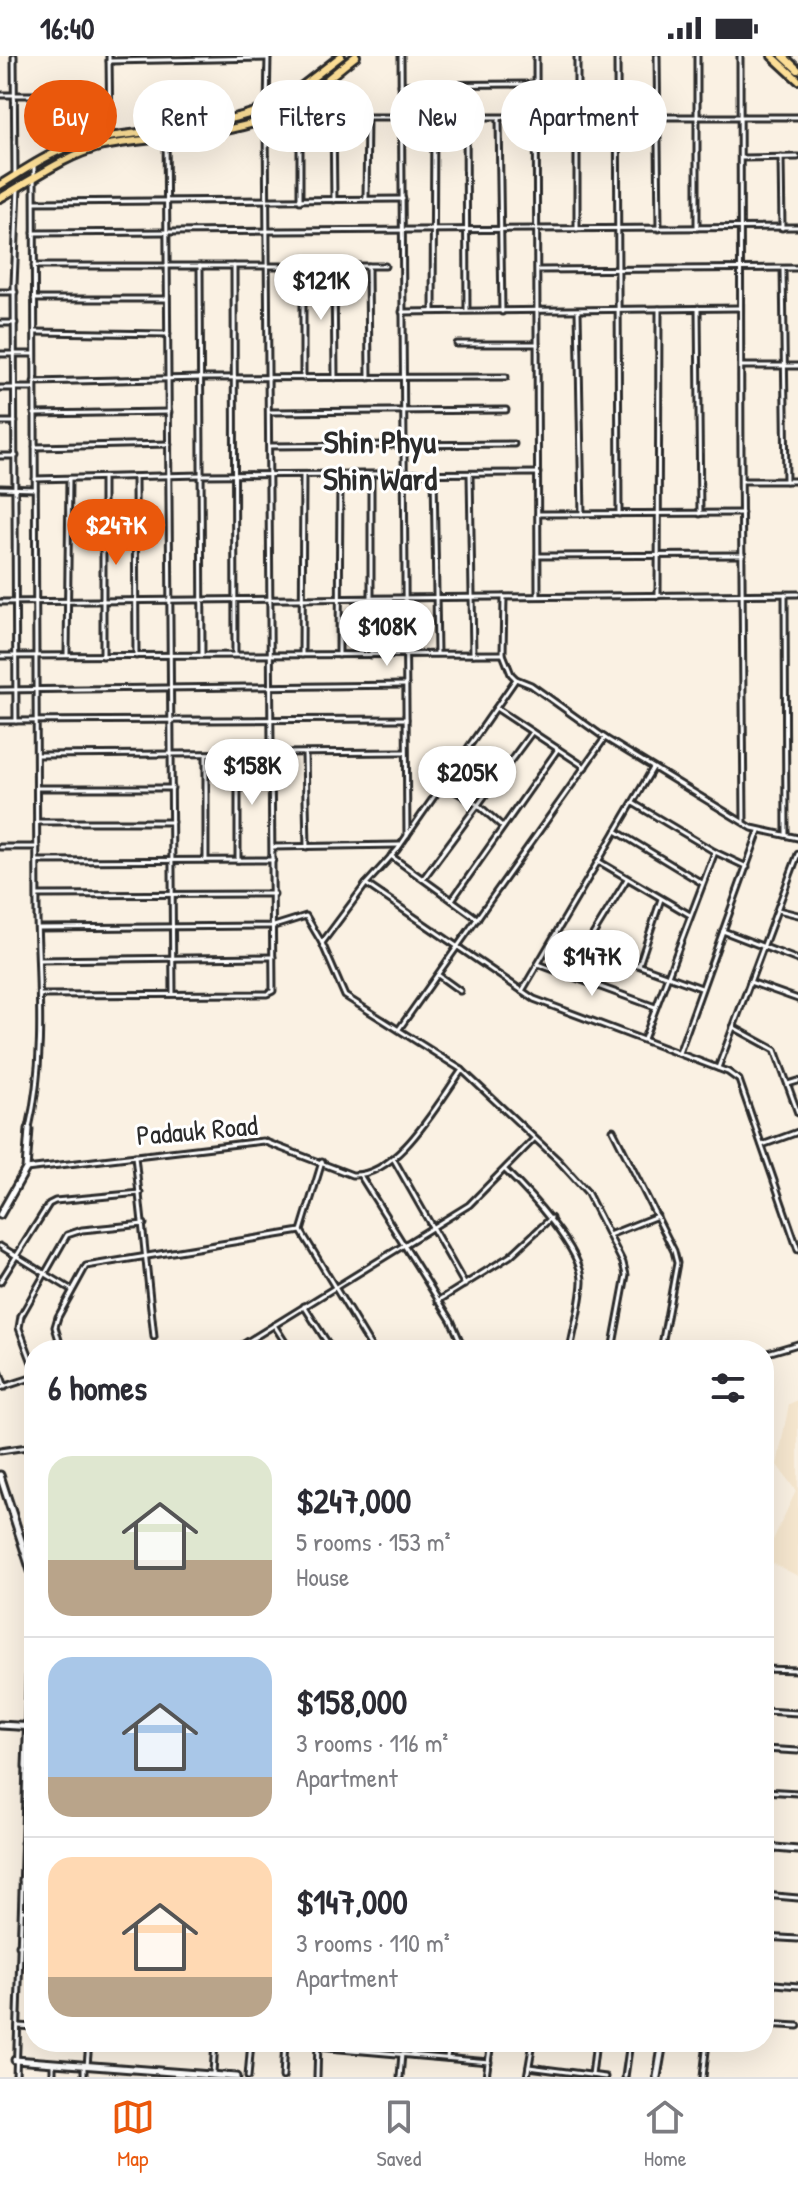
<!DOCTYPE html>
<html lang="en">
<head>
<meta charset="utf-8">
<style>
  body { margin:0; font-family:"Patrick Hand",sans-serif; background:#f2f2f3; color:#2b2b33; height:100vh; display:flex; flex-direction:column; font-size:30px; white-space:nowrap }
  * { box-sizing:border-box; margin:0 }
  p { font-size:26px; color:#7c7c81 }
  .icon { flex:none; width:44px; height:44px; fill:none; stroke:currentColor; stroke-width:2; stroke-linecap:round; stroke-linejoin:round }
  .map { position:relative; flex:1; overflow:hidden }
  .sheet { position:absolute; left:24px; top:1284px; width:750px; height:712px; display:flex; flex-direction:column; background:#fff; border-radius:32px; box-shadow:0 8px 32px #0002 }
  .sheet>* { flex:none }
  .top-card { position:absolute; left:24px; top:24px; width:750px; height:72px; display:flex; gap:16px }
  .price { position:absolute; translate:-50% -68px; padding:0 18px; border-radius:28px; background:#fff; color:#222; font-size:26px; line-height:52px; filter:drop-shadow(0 2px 4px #0008) }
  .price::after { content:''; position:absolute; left:50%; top:48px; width:24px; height:18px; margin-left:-12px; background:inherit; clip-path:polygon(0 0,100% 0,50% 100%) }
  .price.selected { background:#ea580c; color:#fff }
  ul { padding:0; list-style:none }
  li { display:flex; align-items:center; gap:24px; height:200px; padding:0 24px }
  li+li { border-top:2px solid #e1e1e2 }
  li span { display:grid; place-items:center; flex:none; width:224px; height:160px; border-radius:24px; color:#555 }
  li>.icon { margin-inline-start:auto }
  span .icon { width:96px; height:96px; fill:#fffc; stroke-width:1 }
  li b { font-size:34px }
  h2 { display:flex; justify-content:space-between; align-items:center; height:96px; padding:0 24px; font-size:34px }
  .pill { padding:0 28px; border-radius:36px; background:#fff; box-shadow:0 8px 32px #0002; font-size:28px; line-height:72px }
  .pill.selected { background:#ea580c; color:#fff }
  .status { display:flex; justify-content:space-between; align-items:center; height:56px; padding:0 40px; background:#fff; direction:ltr }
  .status svg { height:22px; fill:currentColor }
  .tab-bar { display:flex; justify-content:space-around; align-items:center; height:112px; border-top:2px solid #e1e1e2; background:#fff; font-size:22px; color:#7c7c81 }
  .tab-bar a { display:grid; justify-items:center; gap:4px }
  .tab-bar .selected { color:#ea580c }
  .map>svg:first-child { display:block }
  .built { fill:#f6e7cf }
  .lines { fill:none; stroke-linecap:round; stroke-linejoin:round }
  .street-casing { stroke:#2b2b2b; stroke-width:9 }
  .secondary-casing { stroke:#2b2b2b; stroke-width:11 }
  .primary-casing { stroke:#2b2b2b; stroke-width:12 }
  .street { stroke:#fff; stroke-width:3 }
  .secondary { stroke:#fff; stroke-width:5 }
  .primary { stroke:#fcde96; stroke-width:6 }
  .labels { text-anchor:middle; stroke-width:6; stroke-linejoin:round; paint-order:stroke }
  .street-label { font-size:28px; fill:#2b2b2b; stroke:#fff }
  .quarter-label { font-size:32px; font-weight:bold; fill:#2b2b2b; stroke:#fff }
</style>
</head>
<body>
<div class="status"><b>16:40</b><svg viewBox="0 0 49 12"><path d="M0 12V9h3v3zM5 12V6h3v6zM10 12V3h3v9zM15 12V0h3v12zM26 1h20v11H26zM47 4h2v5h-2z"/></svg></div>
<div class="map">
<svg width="798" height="2021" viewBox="0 0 798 2021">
  <rect width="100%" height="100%" fill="#faf1e3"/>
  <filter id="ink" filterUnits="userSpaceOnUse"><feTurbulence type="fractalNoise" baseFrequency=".0125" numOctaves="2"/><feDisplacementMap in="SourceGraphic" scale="16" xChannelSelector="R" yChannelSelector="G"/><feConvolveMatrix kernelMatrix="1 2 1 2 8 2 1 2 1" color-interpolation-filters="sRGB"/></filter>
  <g filter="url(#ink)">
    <polygon class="built" points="798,1344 798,1520 764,1503 796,1435 777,1409 789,1348"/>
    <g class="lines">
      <defs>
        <g id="street">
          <polyline points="14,0 15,120"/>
          <polyline points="109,0 110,81"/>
          <polyline points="401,0 407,780"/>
          <polyline points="536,0 538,540"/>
          <polyline points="577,0 577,173"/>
          <polyline points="617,0 619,458"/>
          <polyline points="657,0 659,173"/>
          <polyline points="697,0 697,172"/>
          <path d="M740,0C739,255 742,511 744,766"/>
          <polyline points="109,5 268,2"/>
          <polyline points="401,29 534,28"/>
          <polyline points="0,39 109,39"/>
          <polyline points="267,53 268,0"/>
          <polyline points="333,61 334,144"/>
          <polyline points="466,62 467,254"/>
          <polyline points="499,63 502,256"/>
          <polyline points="166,74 173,937"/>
          <polyline points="781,101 782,172"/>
          <polyline points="742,102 798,101"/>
          <polyline points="366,142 367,62"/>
          <polyline points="300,145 300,69 302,63 307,61 798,61"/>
          <polyline points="35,146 403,143"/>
          <polyline points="34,177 798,171"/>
          <polyline points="34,210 385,210"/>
          <polyline points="200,210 202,598"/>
          <polyline points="234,210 235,598"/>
          <polyline points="334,210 335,322"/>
          <polyline points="368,210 369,322"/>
          <polyline points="783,213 786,425"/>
          <polyline points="538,214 798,212"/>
          <polyline points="0,236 15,236"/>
          <polyline points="34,243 166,243"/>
          <polyline points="698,252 700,458"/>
          <polyline points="433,255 434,63"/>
          <polyline points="578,255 582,458"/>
          <polyline points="402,256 739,252"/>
          <polyline points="0,267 15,267"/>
          <polyline points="36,276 168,278"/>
          <polyline points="457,288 537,288"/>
          <polyline points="0,298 34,298"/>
          <polyline points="742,310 798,310"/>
          <polyline points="303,322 303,210"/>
          <polyline points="34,326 201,322 506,321"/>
          <polyline points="0,332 34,332"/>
          <polyline points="270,356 506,354"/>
          <polyline points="34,358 169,356"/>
          <polyline points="0,366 15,366"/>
          <polyline points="270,390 514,388"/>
          <polyline points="35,391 169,388"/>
          <polyline points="0,400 16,400"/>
          <polyline points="434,418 437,597"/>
          <polyline points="470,418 473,598"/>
          <polyline points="371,419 371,599"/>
          <polyline points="135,421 136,600"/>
          <polyline points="35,423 201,419 538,417"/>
          <polyline points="103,423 103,600"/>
          <polyline points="742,425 798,425"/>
          <polyline points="0,432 35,433"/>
          <polyline points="538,458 742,457"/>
          <polyline points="538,500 743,499"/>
          <polyline points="785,538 786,779"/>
          <polyline points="658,540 659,253"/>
          <polyline points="504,541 503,598 511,618 516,623 531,629 605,682 752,772 798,782"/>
          <polyline points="0,546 798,538"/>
          <polyline points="67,599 69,423"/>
          <polyline points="302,599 303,419"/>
          <polyline points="339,599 340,419"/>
          <polyline points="0,600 503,598"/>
          <polyline points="0,634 406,629"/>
          <polyline points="496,652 585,711"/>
          <polyline points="0,665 406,663"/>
          <polyline points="16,665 14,229 18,132"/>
          <polyline points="305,698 307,791"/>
          <polyline points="37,699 405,696"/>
          <polyline points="238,700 238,804"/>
          <polyline points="443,728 478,749 503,771"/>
          <polyline points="37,732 172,732"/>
          <polyline points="633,747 715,796 747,811"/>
          <polyline points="37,766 172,766"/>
          <polyline points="616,775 702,827"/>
          <polyline points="0,791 37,791"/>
          <polyline points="273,791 400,789"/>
          <polyline points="391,800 478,863"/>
          <polyline points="206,804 206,700"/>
          <polyline points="37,805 273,804"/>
          <polyline points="598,805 690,859"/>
          <polyline points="423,823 532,676"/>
          <polyline points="366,828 534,943 728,1016 739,1024 798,1194"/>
          <polyline points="38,839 274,838"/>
          <polyline points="452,844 558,693"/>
          <polyline points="778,854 798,859"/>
          <polyline points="38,872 274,870 306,860 322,887 345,940 462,1014 558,1104 587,1136 623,1207 626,1219 612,1294"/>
          <polyline points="723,875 798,904"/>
          <polyline points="555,879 701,932"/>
          <polyline points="322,887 366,828 397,794 516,623"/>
          <polyline points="586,890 627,823"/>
          <polyline points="39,904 273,901"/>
          <polyline points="538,908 655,951"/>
          <polyline points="639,909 661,843"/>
          <polyline points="438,919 460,935"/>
          <polyline points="750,926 798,943"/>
          <polyline points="522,935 653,712"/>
          <polyline points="40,939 267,938 273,935 266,66"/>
          <polyline points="733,971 775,994 798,1057"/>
          <polyline points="399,973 605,682"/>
          <polyline points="644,983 715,796"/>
          <polyline points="679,997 759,775"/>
          <polyline points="718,1012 798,798"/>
          <polyline points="788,1028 798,1025"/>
          <path d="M29,1072C45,1003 39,934 37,863L34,109"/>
          <polyline points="613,1074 674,1195 677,1207 661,1294"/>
          <polyline points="762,1089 798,1076"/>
          <polyline points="135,1100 154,1281"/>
          <polyline points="393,1102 465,1229"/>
          <polyline points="322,1106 301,1175 373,1294"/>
          <path d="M26,1113L263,1085L352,1119C398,1121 438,1047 462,1014"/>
          <path d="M505,1114C527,1135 583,1194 582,1226C581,1248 574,1272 570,1294"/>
          <polyline points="360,1119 451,1264 464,1294"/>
          <polyline points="609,1179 657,1160"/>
          <polyline points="0,1190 72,1234"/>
          <polyline points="0,1226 49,1148 55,1145 140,1137"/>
          <polyline points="438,1245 510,1200 551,1162"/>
          <polyline points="304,1250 332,1294"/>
          <polyline points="274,1269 290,1294"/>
          <polyline points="62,1294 55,1271 58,1261 86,1210 301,1175"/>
          <polyline points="234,1294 469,1149 534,1083"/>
          <polyline points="764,1298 798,1288"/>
          <polyline points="34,1312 19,1272 21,1260 67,1179 82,1174 144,1168"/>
          <polyline points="0,1317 5,1331"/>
          <polyline points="0,1332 34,1321"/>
          <polyline points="28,1392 34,1409"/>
          <polyline points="0,1395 34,1390"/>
          <polyline points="764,1613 798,1614"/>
          <polyline points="764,1655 798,1657"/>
          <polyline points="764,1693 798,1695"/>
          <polyline points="764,1735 798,1737"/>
          <polyline points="23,1787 34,1788"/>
          <polyline points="22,1824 34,1825"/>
          <polyline points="764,1839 798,1842"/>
          <polyline points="22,1855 34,1856"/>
          <polyline points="764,1881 798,1883"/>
          <polyline points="19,1889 34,1890"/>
          <polyline points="764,1927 798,1930"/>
          <polyline points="764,1968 798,1970"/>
          <polyline points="18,1970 34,1971"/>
          <polyline points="317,1991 489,2006"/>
          <polyline points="413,1999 415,1986"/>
          <polyline points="447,2002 449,1986"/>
          <polyline points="53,2009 53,2021"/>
          <polyline points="84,2010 84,2021"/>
          <polyline points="87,2010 89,1986"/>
          <polyline points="529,2011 605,2021"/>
          <polyline points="213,2017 215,1986"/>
          <polyline points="592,2019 596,1986"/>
          <polyline points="16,2021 26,1711 34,1712"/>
          <polyline points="248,2021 251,1986"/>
          <polyline points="283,2021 285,1986"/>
          <polyline points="317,2021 318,1986"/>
          <polyline points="400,2021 402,1998"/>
          <polyline points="486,2021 491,1986"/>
          <polyline points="527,2021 533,1986"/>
          <polyline points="625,2021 630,1986"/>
          <polyline points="703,2021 707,1986"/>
        </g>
        <g id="secondary">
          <polyline points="0,1159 26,1113 29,1073"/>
          <polyline points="0,1419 33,1521 26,1711"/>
          <polyline points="0,1669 34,1671"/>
          <polyline points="764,1791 798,1794"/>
          <polyline points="15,2004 237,2021"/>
          <polyline points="657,2021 663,1986"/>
        </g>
        <g id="primary">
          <polyline points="772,0 798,24"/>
          <polyline points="783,0 798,14"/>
          <path d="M0,129C23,115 46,99 71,90C101,80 132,78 163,74C203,70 242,62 279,48L341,0"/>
          <path d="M0,142C34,123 65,99 103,90C157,79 214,82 266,63C300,50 327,22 356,0"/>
        </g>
      </defs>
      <use href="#street" class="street-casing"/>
      <use href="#secondary" class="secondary-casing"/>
      <use href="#primary" class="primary-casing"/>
      <use href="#street" class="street"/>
      <use href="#secondary" class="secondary"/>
      <use href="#primary" class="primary"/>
    </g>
  </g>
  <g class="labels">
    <g class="street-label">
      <text transform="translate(197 1074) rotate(-5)" y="10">Padauk Road</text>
    </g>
    <g class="quarter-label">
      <text x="380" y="397">Shin Phyu<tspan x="380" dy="37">Shin Ward</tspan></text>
    </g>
  </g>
</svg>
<b class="price" style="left:321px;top:266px">$121K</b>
<b class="price selected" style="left:116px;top:511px">$247K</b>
<b class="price" style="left:387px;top:612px">$108K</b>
<b class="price" style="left:252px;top:751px">$158K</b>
<b class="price" style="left:467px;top:758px">$205K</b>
<b class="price" style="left:592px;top:942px">$147K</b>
<div class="top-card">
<a class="pill selected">Buy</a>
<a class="pill">Rent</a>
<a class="pill">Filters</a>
<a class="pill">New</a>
<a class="pill">Apartment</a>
</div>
<section class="sheet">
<h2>6 homes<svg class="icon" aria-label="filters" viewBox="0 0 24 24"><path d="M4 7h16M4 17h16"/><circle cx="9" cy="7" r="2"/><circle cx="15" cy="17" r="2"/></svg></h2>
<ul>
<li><span style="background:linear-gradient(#dfe7d0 65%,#b9a48a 0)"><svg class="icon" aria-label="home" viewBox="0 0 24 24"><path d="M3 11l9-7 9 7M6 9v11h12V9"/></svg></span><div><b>$247,000</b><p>5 rooms · 153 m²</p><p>House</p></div></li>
<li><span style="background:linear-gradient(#a9c7e8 75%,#b9a48a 0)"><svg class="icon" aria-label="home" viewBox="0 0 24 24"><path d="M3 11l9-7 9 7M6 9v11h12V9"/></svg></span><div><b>$158,000</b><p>3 rooms · 116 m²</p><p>Apartment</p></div></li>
<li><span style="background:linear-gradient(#ffd9b3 75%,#b9a48a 0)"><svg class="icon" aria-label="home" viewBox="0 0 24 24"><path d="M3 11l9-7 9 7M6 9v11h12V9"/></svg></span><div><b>$147,000</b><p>3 rooms · 110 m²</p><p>Apartment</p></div></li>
</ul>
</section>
</div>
<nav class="tab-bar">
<a class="selected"><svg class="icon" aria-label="map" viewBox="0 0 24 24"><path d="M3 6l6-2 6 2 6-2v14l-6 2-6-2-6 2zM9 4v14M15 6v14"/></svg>Map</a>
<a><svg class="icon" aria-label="saved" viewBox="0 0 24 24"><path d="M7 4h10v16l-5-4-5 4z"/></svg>Saved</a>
<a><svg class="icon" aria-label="home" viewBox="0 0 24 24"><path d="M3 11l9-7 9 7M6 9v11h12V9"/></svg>Home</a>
</nav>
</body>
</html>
